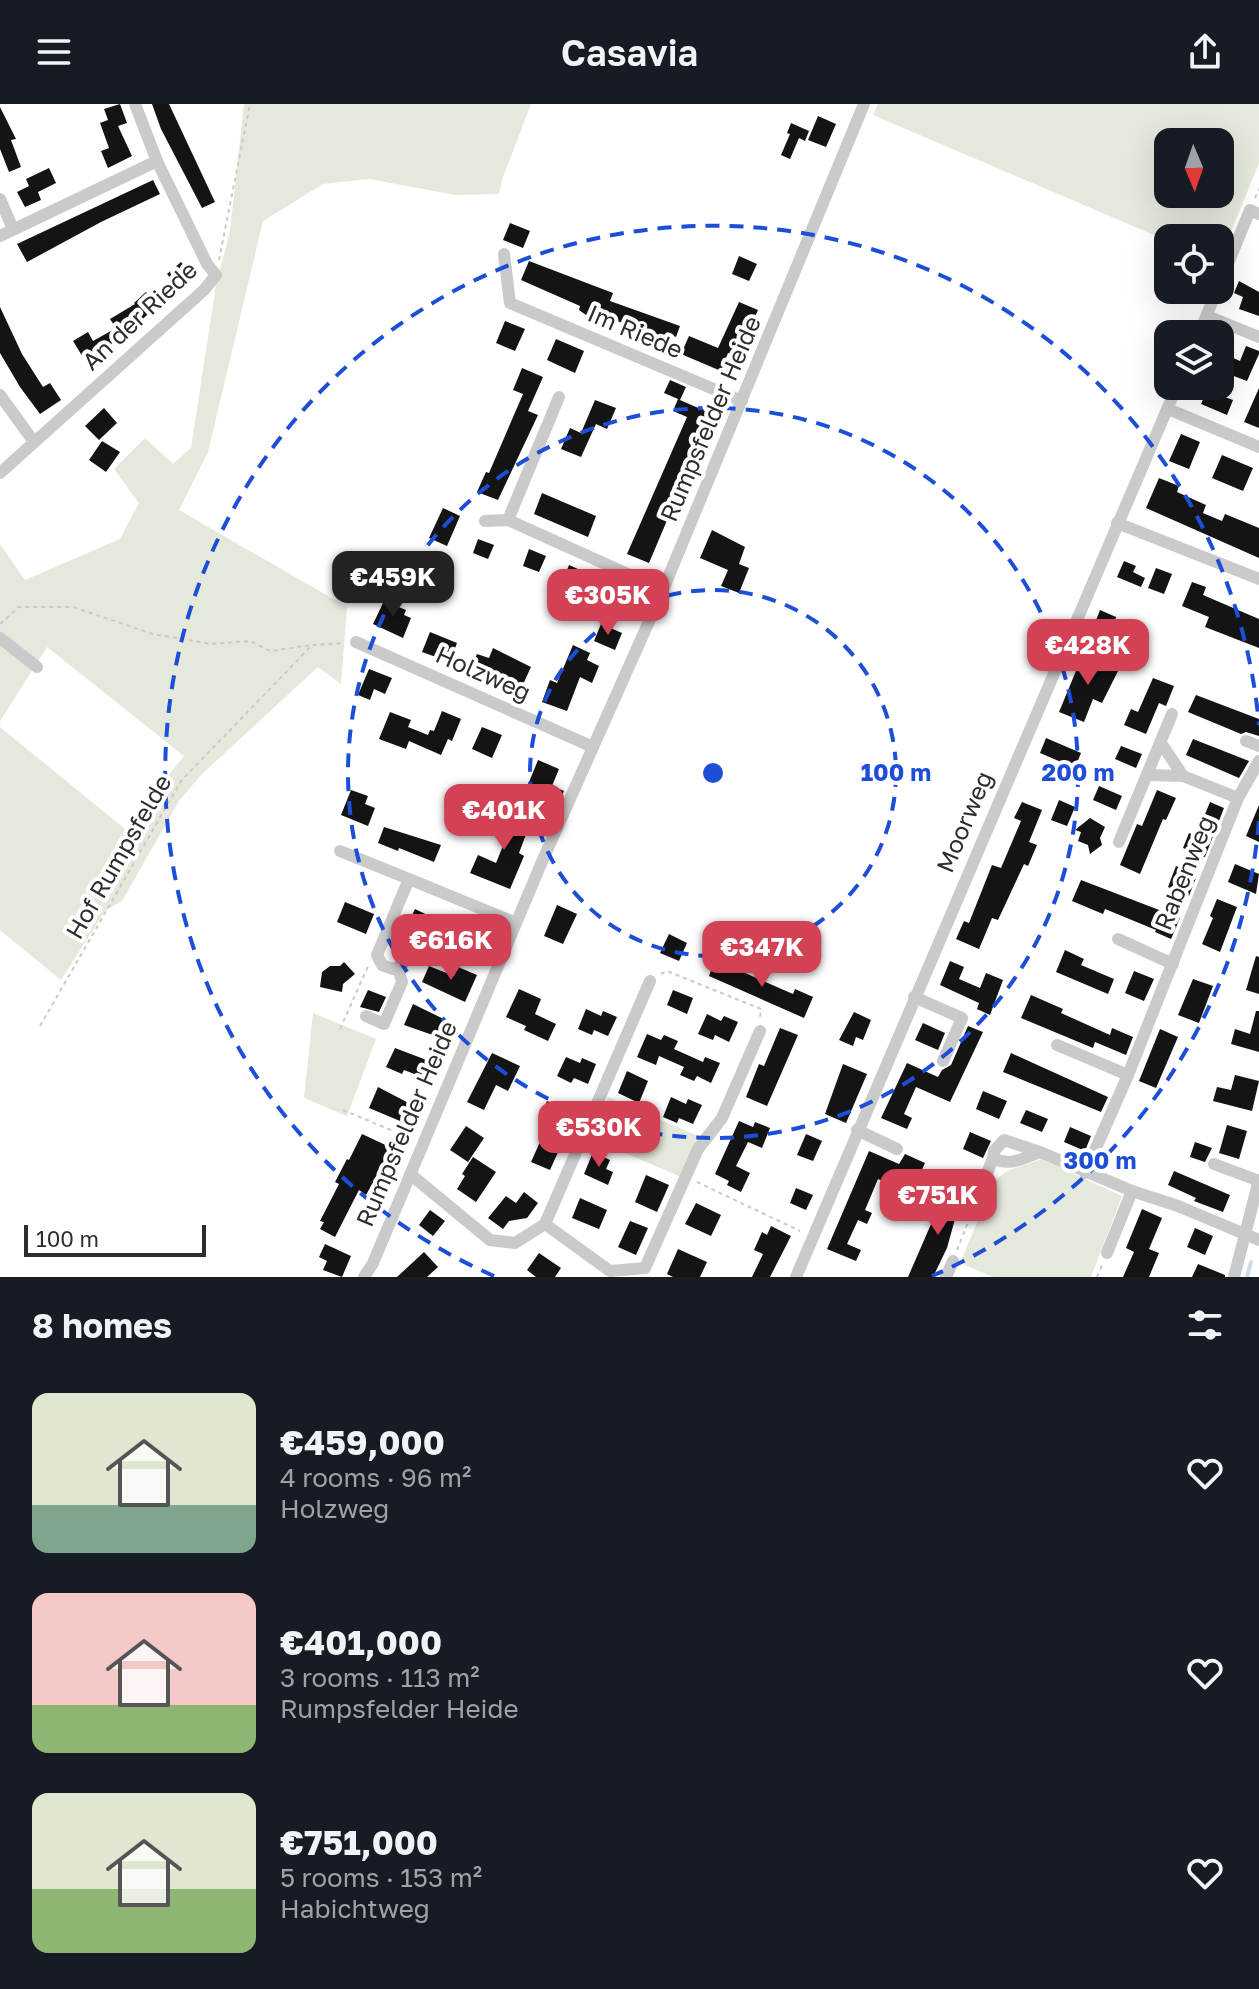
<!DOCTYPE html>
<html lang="en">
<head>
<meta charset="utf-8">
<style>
  body { margin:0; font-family:"Golos Text",sans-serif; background:#242831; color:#f1f3f6; height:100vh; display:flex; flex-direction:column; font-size:30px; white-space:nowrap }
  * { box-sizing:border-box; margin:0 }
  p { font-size:26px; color:#9ea1a6 }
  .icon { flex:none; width:44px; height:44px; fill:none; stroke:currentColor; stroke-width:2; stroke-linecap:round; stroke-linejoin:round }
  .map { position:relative; height:1173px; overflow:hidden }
  .panel { display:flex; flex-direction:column; background:#171b24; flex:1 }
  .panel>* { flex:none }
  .needle { width:52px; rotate:178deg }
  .fabs { position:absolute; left:1154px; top:24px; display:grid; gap:16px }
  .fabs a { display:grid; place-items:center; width:80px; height:80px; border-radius:16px; background:#171b24; box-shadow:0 8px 32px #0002; font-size:40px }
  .scale { position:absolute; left:24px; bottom:20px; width:182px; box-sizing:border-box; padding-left:8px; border:4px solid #2d2d2d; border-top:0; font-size:22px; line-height:28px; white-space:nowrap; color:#2d2d2d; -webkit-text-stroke:6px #fff; paint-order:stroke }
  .price { position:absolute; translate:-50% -68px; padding:0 18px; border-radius:16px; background:#d24254; color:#fff; font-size:26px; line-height:52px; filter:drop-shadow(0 2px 4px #0008) }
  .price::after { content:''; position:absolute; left:50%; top:48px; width:24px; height:18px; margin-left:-12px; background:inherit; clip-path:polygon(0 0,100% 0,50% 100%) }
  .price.active { background:#222; color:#fff }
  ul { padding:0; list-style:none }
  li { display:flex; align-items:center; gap:24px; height:200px; padding:0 32px }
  li span { display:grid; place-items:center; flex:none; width:224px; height:160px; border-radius:16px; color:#555 }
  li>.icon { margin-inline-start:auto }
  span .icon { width:96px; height:96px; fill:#fffc; stroke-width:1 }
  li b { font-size:34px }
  h2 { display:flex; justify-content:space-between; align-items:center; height:96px; padding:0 32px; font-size:34px }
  header { display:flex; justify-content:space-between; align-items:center; height:104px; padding:0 32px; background:#171b24; font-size:36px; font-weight:600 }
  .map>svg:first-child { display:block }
  .green { fill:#e4e9dc; fill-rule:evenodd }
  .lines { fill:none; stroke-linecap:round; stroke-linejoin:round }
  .stream { stroke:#cadee7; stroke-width:4 }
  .building { fill:#141414 }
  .path { stroke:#cacaca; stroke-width:2; stroke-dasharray:4 4; stroke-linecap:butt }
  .minor { stroke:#cacaca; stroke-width:12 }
  .ring { fill:none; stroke:#1d4ed8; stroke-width:4; stroke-dasharray:14 10 }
  .labels { text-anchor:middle; stroke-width:8; stroke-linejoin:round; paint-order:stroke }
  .street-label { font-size:24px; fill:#2d2d2d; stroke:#fff }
  .centre { fill:#1d4ed8; stroke:#fff; stroke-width:4 }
  .ring-label { font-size:24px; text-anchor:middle; font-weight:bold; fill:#1d4ed8; stroke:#fff; stroke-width:8; stroke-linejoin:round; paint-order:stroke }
</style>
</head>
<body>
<header><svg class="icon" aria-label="menu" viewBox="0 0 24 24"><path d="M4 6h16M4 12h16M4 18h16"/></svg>Casavia<svg class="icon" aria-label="share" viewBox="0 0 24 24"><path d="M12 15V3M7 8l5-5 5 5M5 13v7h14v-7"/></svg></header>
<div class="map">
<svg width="1259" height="1173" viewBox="0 0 1259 1173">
  <rect width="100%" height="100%" fill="#fff"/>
  <g class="green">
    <polygon points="244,0 531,0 503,73 499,90 456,91 369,75 323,80 263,117 208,348 179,406 347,503 341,580 318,563 201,671 179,697 122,797 105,807 61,876 0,826 0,623 125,725 184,652 47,543 0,617 0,440 25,476 120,435 139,399 114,365 145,334 173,360 191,344 216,181 230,127"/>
    <path d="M878,0H1259V59L1220,155V134H1168V137L873,11ZM1168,38H1220V90H1168Z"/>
    <polygon points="313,909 376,935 347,1012 304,994"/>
    <polygon points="608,993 698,1032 681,1073 590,1034"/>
    <polygon points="1042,1055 1122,1092 1091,1173 993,1173 960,1159 995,1076 1007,1067"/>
  </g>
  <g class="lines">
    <polyline class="stream" points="1247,1173 1251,1158"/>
  </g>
  <g class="building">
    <polygon points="120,0 127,19 118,22 132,52 108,64 101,47 109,44 100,19 108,16 104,5"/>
    <polygon points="152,0 169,0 215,98 202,104 161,25"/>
    <polygon points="0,3 16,35 11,36 21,63 9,68 0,45"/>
    <polygon points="818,12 836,20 826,43 808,36"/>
    <polygon points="791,19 809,27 805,37 799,34 790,55 781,51 790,30 787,29"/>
    <polygon points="49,64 56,79 38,88 41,96 25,103 17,88 29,82 26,75"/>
    <polygon points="153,76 160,90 101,118 27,158 17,140"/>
    <polygon points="510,119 530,127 523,144 503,136"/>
    <polygon points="739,152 757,160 749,177 732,170"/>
    <polygon points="529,157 613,189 610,197 680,222 676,233 669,230 666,239 604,211 601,218 586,211 579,206 580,202 521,176"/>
    <polygon points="181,158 192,171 178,183 167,170"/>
    <polygon points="1239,177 1259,188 1259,212 1239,205 1243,193 1234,189"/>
    <polygon points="146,188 158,201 135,222 136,224 111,240 113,244 87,260 73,237 88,228 93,237 116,224 110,215 135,200 134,199"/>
    <polygon points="739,198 758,206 737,253 728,249 721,267 681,250 689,232 718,244"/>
    <polygon points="0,203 22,250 43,283 50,279 61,296 40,310 20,283 0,249"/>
    <polygon points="505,217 525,225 515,247 496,239"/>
    <polygon points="556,235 584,247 575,269 547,256"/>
    <polygon points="1246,242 1259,247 1259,250 1247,277 1231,271 1222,292 1233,296 1227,311 1201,300 1209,282 1220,282 1220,273 1229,252 1240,257"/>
    <polygon points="522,264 543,273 528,307 538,311 498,396 477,388 486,368 489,369 523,290 513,286"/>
    <polygon points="670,276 686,283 680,296 712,310 649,459 627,450 687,313 673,307 678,295 664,289"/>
    <polygon points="1259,284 1259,324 1244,318"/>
    <polygon points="595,296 616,304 607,325 596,320 581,353 561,345 570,324 581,329"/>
    <polygon points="104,304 117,319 99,336 85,322"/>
    <polygon points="1181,330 1200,338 1189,365 1169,357"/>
    <polygon points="102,337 120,348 106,368 89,356"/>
    <polygon points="1222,351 1253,364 1243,387 1212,374"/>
    <polygon points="1159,374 1179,382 1177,388 1206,401 1203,409 1222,417 1225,410 1259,424 1259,454 1146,404"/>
    <polygon points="542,389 596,412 588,433 534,410"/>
    <polygon points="443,404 460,412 447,442 429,434"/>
    <polygon points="712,426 745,443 739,460 749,464 739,489 721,482 728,466 700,454"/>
    <polygon points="478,435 494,441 488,455 473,449"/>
    <polygon points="529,445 546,452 539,468 523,462"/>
    <polygon points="1124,457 1136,462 1133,468 1145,474 1141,483 1117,473"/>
    <polygon points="569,461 587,469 579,486 562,479"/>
    <polygon points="1156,464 1172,470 1164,490 1148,484"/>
    <polygon points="1192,478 1206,483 1203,491 1259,515 1259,544 1205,523 1209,513 1182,502"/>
    <polygon points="609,482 628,490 621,507 602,498"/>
    <polygon points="384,497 406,506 404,511 411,514 403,534 373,520"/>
    <polygon points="1100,506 1116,513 1115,517 1129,523 1123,537 1093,524"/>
    <polygon points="601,520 622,529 615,546 594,537"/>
    <polygon points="430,528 457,539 450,558 422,548"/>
    <polygon points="573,541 590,549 587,556 599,562 592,579 580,573 567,607 542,598 550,576 557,579"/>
    <polygon points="493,544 531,563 520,587 469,567 477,550 489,554"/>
    <polygon points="1083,550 1119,565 1102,599 1093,595 1084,618 1059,608"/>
    <polygon points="369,565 392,574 385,590 374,585 370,596 358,591"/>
    <polygon points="1153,574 1174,582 1166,602 1159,599 1146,630 1124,621 1131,605 1138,608"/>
    <polygon points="1196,591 1259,615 1259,632 1246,628 1241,630 1188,608"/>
    <polygon points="442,607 461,615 452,637 448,635 441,651 409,637 406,645 379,635 390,608 411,616 408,623 428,631 430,626 434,627"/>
    <polygon points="482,623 502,631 492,654 472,645"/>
    <polygon points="1046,634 1081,649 1075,664 1040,649"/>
    <polygon points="1193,635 1249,657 1239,674 1186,651"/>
    <polygon points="1121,642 1142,650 1136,664 1115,655"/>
    <polygon points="538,656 559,665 552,682 564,687 554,709 539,703 544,690 527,683"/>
    <polygon points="1099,682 1122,692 1116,706 1093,696"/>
    <polygon points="351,686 368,692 365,700 375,704 368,722 341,711"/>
    <polygon points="1157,686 1176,694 1166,716 1163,715 1140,770 1120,761 1137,720 1142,722"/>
    <polygon points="1059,696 1075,703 1067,722 1051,716"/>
    <polygon points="1022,698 1042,706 1029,738 1037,741 1028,762 1024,760 998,816 992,814 979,845 956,835 964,817 969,819 992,761 1001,764 1021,717 1014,714"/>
    <polygon points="1210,698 1224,704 1205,753 1183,744 1189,729 1196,732"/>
    <polygon points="1259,701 1259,738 1246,732"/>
    <polygon points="496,707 530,720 519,749 524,752 510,785 470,769 478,751 496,759 507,732 489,725"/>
    <polygon points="1090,714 1105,723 1100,734 1102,741 1090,750 1088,741 1078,737 1081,728 1075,726"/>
    <polygon points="384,723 441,741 434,758 399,744 398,747 378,739"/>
    <polygon points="1235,760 1259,770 1256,790 1228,778"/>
    <polygon points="1176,762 1197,771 1189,792 1168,783"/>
    <polygon points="1081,776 1180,814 1171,835 1155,828 1156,826 1105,805 1103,810 1072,797"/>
    <polygon points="1217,795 1237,803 1220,848 1202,840 1213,814 1210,812"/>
    <polygon points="345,798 374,810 366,830 337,818"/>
    <polygon points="557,801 577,810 563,840 544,832"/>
    <polygon points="415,805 471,832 475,823 490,829 480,850 456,839 453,845 407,822"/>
    <polygon points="669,830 687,839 679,857 660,849"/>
    <polygon points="1065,846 1084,855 1081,861 1114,875 1108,890 1056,868"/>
    <polygon points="1256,852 1259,853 1259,890 1246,886"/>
    <polygon points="715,856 793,890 795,885 813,893 804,914 709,872"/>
    <polygon points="950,857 964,863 959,875 980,884 986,869 1003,876 990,911 977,905 979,899 940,881"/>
    <polygon points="344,858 355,870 343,880 342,888 320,883 322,868 330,862 340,862"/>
    <polygon points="429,862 454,872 458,863 477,871 465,898 422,878"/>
    <polygon points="1134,867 1154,875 1144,897 1125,889"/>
    <polygon points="1193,875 1213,882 1199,919 1178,911"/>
    <polygon points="519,885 541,895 535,910 556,920 548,937 524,926 526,922 506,913"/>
    <polygon points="368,886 386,893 379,908 360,903"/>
    <polygon points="673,886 693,894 687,910 667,901"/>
    <polygon points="1031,891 1063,905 1061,909 1110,931 1112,924 1133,933 1126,951 1095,938 1093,944 1021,914"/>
    <polygon points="413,900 454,920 447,936 404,921"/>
    <polygon points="586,905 601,912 603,907 617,913 608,932 594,926 592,931 578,925"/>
    <polygon points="1256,907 1259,907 1259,948 1231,940 1235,925 1250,930"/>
    <polygon points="854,908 871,916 863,936 856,933 853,942 839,936"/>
    <polygon points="707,910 721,917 724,912 738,918 729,938 715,931 713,936 698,930"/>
    <polygon points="923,919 945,929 938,946 915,936"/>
    <polygon points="968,922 983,928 950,998 916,983 904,1010 912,1014 907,1025 881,1014 907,959 938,973 942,966 951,961"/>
    <polygon points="780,924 798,931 767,1002 746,993 759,960 764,962"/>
    <polygon points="1160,925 1178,933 1156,984 1139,977"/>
    <polygon points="647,930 661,936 664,931 678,937 674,945 703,958 705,953 720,959 711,979 697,972 694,977 680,971 684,963 659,952 656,961 637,953"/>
    <polygon points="395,944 437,960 430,976 404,966 402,970 386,963"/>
    <polygon points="492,949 520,962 508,987 496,981 484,1006 467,998"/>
    <polygon points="1011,949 1108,993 1101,1008 1003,968"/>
    <polygon points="566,953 580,959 582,954 596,960 588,980 574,974 571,979 557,972"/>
    <polygon points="843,960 867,970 846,1019 825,1010"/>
    <polygon points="627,967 648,977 639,999 618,989"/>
    <polygon points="1235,971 1259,977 1252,1007 1213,997 1217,983 1231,986"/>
    <polygon points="378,983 420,1005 412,1022 369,1004"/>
    <polygon points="983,987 1007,997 999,1015 976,1005"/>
    <polygon points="671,993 686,1000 688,995 702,1001 693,1020 679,1014 677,1019 663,1013"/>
    <polygon points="547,997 562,1003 564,998 578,1005 570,1024 555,1018 553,1023 539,1017"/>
    <polygon points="1026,1006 1048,1015 1042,1028 1020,1019"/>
    <polygon points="739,1017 753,1023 755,1018 770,1024 762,1044 748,1038 736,1062 750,1069 741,1088 727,1081 729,1077 715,1070"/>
    <polygon points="1227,1021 1247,1027 1239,1055 1219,1049"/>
    <polygon points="466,1022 484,1034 468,1058 450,1046"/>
    <polygon points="1070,1023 1091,1032 1085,1047 1064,1038"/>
    <polygon points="970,1028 991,1037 983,1054 963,1045"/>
    <polygon points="362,1030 392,1044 366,1091 359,1086 335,1133 320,1125 324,1118 320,1117 339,1080 335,1078 347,1055 349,1056"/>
    <polygon points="806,1030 822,1037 813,1057 797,1051"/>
    <polygon points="540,1038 559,1046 550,1066 531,1058"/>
    <polygon points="1195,1038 1212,1044 1205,1058 1190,1053"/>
    <polygon points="869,1047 899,1060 905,1050 925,1059 911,1090 878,1075 865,1106 872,1109 867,1120 858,1116 847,1140 861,1146 856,1157 827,1145"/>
    <polygon points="593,1048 610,1056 606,1065 613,1068 608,1081 584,1070"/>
    <polygon points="473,1053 496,1068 476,1098 457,1085 465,1072 462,1070"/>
    <polygon points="1174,1067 1230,1091 1223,1108 1194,1097 1196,1094 1168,1081"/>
    <polygon points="646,1071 669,1081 657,1108 635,1098"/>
    <polygon points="946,1083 963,1086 947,1144 933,1173 908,1173 935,1111 939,1113"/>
    <polygon points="796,1084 813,1091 806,1106 790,1099"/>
    <polygon points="524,1088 538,1099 527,1114 509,1117 503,1125 488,1114 506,1092 516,1099"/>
    <polygon points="580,1094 607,1106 599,1125 572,1114"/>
    <polygon points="696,1099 721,1111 711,1132 685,1120"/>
    <polygon points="1142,1105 1162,1114 1149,1145 1159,1149 1149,1173 1123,1173 1134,1148 1126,1144"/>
    <polygon points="430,1106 445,1117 433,1132 419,1121"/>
    <polygon points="630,1117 648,1124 636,1151 618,1143"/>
    <polygon points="771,1122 791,1132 770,1173 752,1173 763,1150 754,1146 762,1128 767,1131"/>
    <polygon points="1195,1124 1213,1132 1205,1151 1187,1143"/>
    <polygon points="325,1140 351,1152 342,1173 323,1166 327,1157 319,1153"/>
    <polygon points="678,1145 707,1158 700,1173 673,1173 667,1170"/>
    <polygon points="424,1148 438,1163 427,1173 397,1173"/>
    <polygon points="539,1149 561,1164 555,1173 536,1173 527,1166"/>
    <polygon points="1198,1160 1225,1171 1225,1173 1192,1173"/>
  </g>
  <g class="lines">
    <g class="path">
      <polyline points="1255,94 1259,85"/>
      <polyline points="219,156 250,0"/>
      <polyline points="0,520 19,503 73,503 153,530 211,540 250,537 270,547 312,541"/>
      <polyline points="661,870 667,867 761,905 760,914"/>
      <polyline points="40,922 181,677 312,541 343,539"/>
      <polyline points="340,925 369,860"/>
      <polyline points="343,1006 410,1034"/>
      <polyline points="697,1078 800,1127"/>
      <polyline points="957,1146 971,1111"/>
      <polyline points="1097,1173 1103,1159"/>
    </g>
    <g class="minor">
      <polyline points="0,95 13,125"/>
      <polyline points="0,132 157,57"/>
      <polyline points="504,150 510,199 742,297"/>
      <polyline points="1220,179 1250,106 1259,110"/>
      <polyline points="1207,212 1259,233"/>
      <polyline points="1199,230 1217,186"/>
      <polyline points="0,291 34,338"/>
      <polyline points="1168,305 1259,343"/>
      <polyline points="0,369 204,186 216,171 207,160 157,57 135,0"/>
      <polyline points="508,416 559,293"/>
      <polyline points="485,417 508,416 663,486"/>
      <polyline points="1117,419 1259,475"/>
      <polyline points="0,534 37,563"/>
      <polyline points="356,538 593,643"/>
      <polyline points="1246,637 1259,642"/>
      <polyline points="1147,671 1183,672 1161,639"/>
      <polyline points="1238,694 1259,657"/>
      <polyline points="1119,738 1172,610"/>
      <polyline points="340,747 409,775"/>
      <polyline points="388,827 392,830 404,858 402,861 393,865 382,861 377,851 409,775 516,819"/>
      <polyline points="1118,835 1173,860"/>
      <polyline points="914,893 962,914 943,957"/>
      <polyline points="366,912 384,920 402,878 398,863"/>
      <polyline points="1057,941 1128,971"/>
      <polyline points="857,1026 897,1045"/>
      <path d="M1040,1048C1024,1054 1009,1063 993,1054L994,1047L1004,1036L1040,1048L1132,1087L1178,1102L1259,1136"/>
      <polyline points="1214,1060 1259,1077"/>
      <polyline points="1085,1069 1128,971 1238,694 1183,672"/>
      <polyline points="410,1070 490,1136 515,1139 545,1120 650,877"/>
      <polyline points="976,1098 993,1054"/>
      <polyline points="545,1120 610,1167 645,1164 698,1045 722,1014 760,927"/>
      <polyline points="1107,1149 1132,1087"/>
      <polyline points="364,1173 373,1159 541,760 663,486 864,0"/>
      <polyline points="796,1173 1177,282"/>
      <polyline points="946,1173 953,1157"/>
      <polyline points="1234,1173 1259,1076"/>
    </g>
  </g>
  <g class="ring">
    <circle cx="713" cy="669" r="183"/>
    <circle cx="713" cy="669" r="365"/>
    <path d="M1259 717A548 548 0 0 1 932 1172M494 1172A548 548 0 1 1 1259 621"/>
  </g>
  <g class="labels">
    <g class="street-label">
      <text transform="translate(140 212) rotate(-43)" y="8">An der Riede</text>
      <text transform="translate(635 228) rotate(23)" y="8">Im Riede</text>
      <text transform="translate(711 315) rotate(-67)" y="8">Rumpsfelder Heide</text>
      <text transform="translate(483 570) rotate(24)" y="8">Holzweg</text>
      <text transform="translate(965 718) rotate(-67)" y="8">Moorweg</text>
      <text transform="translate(119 753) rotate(-60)" y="8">Hof Rumpsfelde</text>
      <text transform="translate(1185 769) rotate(-68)" y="8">Rabenweg</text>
      <text transform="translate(407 1020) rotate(-67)" y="8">Rumpsfelder Heide</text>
    </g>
  </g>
  <circle cx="713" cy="669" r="12" class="centre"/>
  <g class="ring-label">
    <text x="896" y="677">100 m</text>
    <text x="1078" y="677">200 m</text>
    <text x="1100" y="1065">300 m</text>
  </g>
</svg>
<div class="fabs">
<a><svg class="needle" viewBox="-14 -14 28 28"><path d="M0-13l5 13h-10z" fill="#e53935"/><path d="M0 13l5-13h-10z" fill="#9ea1a6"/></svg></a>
<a><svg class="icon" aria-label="locate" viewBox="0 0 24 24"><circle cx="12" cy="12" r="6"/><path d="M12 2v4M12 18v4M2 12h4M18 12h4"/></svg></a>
<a><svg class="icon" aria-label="layers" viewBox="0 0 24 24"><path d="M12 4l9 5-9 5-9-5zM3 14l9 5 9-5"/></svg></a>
</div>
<div class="scale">100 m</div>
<b class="price active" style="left:393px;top:515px">€459K</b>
<b class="price" style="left:608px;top:533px">€305K</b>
<b class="price" style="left:1088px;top:583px">€428K</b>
<b class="price" style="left:504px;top:748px">€401K</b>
<b class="price" style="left:451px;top:878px">€616K</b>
<b class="price" style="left:762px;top:885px">€347K</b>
<b class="price" style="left:599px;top:1065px">€530K</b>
<b class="price" style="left:938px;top:1133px">€751K</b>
</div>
<section class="panel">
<h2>8 homes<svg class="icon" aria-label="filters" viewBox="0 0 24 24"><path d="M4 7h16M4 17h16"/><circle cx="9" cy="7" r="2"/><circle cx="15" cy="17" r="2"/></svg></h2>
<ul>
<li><span style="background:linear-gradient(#dfe7d0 70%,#7fa58c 0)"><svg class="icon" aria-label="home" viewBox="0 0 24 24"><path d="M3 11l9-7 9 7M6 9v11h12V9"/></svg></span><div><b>€459,000</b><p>4 rooms · 96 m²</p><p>Holzweg</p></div><svg class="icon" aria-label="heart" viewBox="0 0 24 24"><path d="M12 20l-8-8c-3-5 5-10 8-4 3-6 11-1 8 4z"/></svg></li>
<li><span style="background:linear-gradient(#f6c9c9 70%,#8fb573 0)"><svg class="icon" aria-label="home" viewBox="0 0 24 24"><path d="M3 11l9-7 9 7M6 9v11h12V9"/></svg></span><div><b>€401,000</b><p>3 rooms · 113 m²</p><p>Rumpsfelder Heide</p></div><svg class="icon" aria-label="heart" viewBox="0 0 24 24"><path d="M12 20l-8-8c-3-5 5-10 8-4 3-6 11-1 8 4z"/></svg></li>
<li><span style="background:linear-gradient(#dfe7d0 60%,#8fb573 0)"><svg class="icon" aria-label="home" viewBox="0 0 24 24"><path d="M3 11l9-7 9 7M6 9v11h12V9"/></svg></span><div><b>€751,000</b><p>5 rooms · 153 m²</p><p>Habichtweg</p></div><svg class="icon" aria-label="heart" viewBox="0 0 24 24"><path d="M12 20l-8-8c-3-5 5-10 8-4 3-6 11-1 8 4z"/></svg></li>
</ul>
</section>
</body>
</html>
